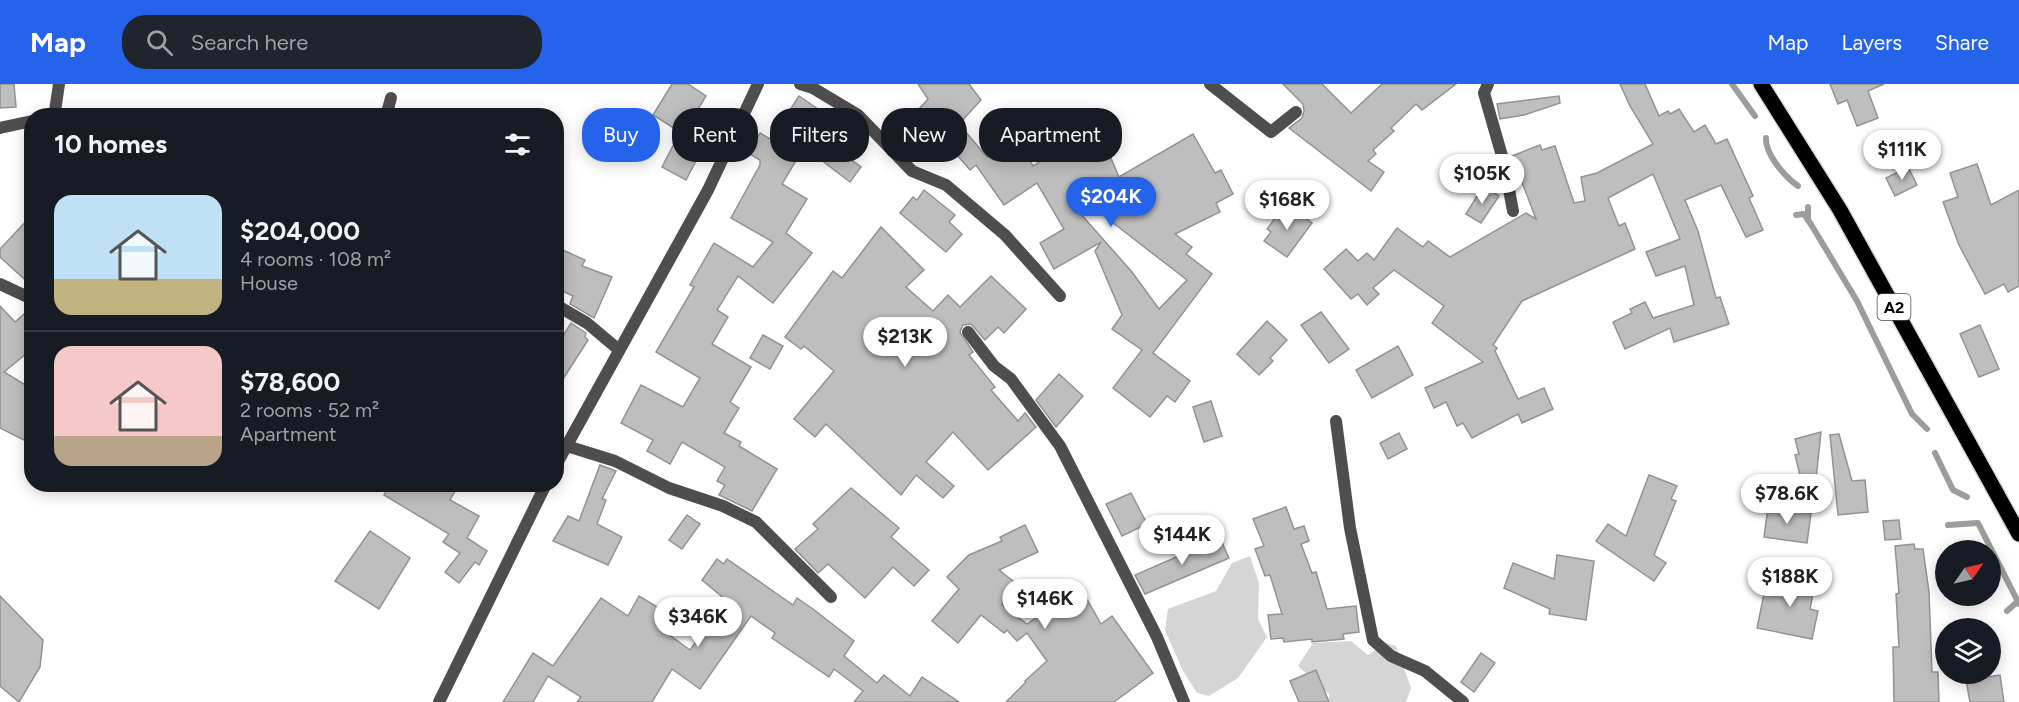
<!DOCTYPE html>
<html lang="en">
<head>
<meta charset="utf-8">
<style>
  body { margin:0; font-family:Figtree,sans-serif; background:#20242c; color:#f1f3f6; height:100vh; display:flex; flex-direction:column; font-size:22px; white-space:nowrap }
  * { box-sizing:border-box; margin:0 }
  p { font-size:20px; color:#9ea1a6 }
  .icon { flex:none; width:33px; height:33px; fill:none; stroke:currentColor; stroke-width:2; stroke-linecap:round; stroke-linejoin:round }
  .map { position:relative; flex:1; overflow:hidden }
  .panel { position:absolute; left:24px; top:24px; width:540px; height:384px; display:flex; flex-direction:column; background:#171b24; border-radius:24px; box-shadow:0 3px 15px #0003 }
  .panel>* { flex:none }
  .hud { position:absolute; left:582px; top:24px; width:570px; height:54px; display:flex; gap:12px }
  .needle { width:39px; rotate:56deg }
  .buttons { position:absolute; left:1935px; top:456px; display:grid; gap:12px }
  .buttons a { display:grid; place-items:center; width:66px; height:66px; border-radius:50%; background:#171b24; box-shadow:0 3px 15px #0003; font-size:30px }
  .price { position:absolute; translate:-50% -51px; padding:0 14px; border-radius:21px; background:#fff; color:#222; font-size:20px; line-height:39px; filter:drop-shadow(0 2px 3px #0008) }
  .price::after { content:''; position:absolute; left:50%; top:36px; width:18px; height:14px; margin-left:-9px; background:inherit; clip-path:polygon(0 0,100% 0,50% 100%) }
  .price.active { background:#2563eb; color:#fff }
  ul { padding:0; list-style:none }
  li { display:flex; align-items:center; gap:18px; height:150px; padding:0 30px }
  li+li { border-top:2px solid #363941 }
  li span { display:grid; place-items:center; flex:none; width:168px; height:120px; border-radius:18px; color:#555 }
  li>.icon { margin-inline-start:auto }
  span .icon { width:72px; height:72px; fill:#fffc; stroke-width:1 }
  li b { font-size:26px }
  h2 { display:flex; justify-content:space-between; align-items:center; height:72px; padding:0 30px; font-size:26px }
  .tag { padding:0 21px; border-radius:24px; background:#171b24; box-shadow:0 3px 15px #0003; font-size:21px; line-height:54px }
  .tag.active { background:#2563eb; color:#fff }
  header { display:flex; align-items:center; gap:36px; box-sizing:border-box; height:84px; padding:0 30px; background:#2563eb; color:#fff }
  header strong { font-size:28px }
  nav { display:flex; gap:33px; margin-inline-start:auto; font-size:21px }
  .search { width:420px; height:54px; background:#20242c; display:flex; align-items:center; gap:15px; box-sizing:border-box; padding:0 21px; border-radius:24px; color:#9ea1a6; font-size:22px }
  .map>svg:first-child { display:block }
  .green { fill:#d5d5d5 }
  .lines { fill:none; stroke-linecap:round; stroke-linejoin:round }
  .stream { stroke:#9c9c9c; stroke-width:6 }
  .building { fill:#bebebe; stroke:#929292; stroke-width:1.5; fill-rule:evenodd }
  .primary-casing { stroke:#dbdbdb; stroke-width:18 }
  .minor { stroke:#4e4e4e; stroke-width:12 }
  .tertiary { stroke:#4e4e4e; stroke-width:12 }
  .primary { stroke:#000; stroke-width:15 }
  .labels { text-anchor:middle; stroke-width:4.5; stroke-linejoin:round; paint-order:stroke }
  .shield { fill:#fff; stroke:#4c4c4c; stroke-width:1.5 }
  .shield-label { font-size:16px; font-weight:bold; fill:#000 }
</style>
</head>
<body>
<header>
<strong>Map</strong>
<div class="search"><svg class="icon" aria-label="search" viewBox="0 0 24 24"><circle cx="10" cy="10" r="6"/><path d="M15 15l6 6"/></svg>Search here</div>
<nav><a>Map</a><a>Layers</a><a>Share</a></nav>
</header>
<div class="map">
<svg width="2019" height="618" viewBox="0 0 2019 618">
  <rect width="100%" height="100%" fill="#fff"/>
  <g class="green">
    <polygon points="1250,472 1259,499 1258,535 1267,553 1238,594 1209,612 1197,609 1183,587 1165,546 1168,525 1216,507 1232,479"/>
    <polygon points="1351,557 1368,571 1386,559 1396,562 1411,604 1406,618 1329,618 1329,610 1298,582 1313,559"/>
  </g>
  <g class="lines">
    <g class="stream">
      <polyline points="1732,0 1755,32"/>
      <path d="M1766,54C1765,70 1785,93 1798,102"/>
      <polyline points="1796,131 1804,130 1812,142 1857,217 1912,330 1927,345"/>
      <polyline points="1808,136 1808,123"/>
      <polyline points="1935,369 1953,406 1967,413"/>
      <polyline points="1948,441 1978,439 2019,520"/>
      <polyline points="2007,527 2018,517"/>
    </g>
  </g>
  <g class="building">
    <polygon points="0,0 14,0 16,23 0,24"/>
    <polygon points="672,0 688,0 706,12 683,50 653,31"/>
    <path d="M918,0H969L981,16L959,40L987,73L1018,55L1033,82L1071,60L1079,72L1106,63L1119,93L1193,50L1215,89L1221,86L1233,110L1216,119L1220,128L1175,150L1192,163L1186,170L1212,190L1153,269L1190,297L1175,318L1167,312L1150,333L1113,304L1142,266L1112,245L1122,231L1095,167L1101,158L1054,185L1040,159L1064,145L1037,99L1004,121L976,81L970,86L951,64L957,59L919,25L928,15ZM1077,111L1187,196L1159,225L1132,188L1071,119Z"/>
    <polygon points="1283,0 1322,0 1351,29 1382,0 1456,0 1422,26 1416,20 1391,44 1394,47 1373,66 1376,70 1368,77 1384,88 1371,107 1289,44 1302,34 1304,27 1303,20"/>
    <polygon points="1620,0 1645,0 1659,32 1668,27 1670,30 1679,25 1694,48 1705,41 1716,60 1727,55 1753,112 1749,114 1763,146 1746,153 1721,101 1685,116 1698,147 1716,214 1720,213 1729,240 1674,258 1670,244 1625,265 1613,238 1632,229 1630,225 1645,218 1653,234 1694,221 1685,182 1656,192 1646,168 1680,155 1653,90 1608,114 1619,142 1625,139 1635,165 1522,217 1493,261 1497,264 1495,267 1518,315 1544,304 1553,325 1522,339 1518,330 1472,354 1463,339 1457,342 1446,318 1434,324 1425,304 1483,278 1432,239 1444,222 1394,186 1373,204 1379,210 1367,221 1358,210 1351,215 1324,185 1346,165 1358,177 1367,169 1374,176 1397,144 1423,163 1428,157 1450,173 1526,129 1536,135 1512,72 1540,61 1542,66 1555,62 1574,119 1585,117 1581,93 1597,89 1653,60 1630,22"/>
    <polygon points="1830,0 1884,0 1868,7 1878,34 1857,42 1847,16 1838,20"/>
    <polygon points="799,12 831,34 834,30 850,42 842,54 852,62 845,71 861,83 850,98 804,63 782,100 807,115 786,149 812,169 773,219 738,192 717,226 728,233 712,260 751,283 730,318 739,324 724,349 741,358 739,362 777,385 752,427 719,411 725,401 717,397 725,383 682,358 670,380 647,367 653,356 621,339 641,301 683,323 700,294 656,268 694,203 690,201 714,159 753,183 773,158 731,134 760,81 760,76 748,69 760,49 770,55 779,39 781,40"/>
    <polygon points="1559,12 1560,19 1524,31 1500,35 1497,20"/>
    <polygon points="676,56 700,69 686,96 662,83"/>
    <polygon points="1977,80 1991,121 2019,106 2019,202 2008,208 2004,200 1985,210 1959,161 1943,118 1958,113 1950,89"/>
    <polygon points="1908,83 1917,101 1895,112 1886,94"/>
    <polygon points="1483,102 1499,112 1481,139 1466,130"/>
    <polygon points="924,106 955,131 949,138 962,150 946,168 900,129 913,113 917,116"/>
    <polygon points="1290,123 1312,139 1287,173 1264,157 1271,148 1267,145 1278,130 1283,134"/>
    <polygon points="32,131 32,202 0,173 0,165"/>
    <polygon points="881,143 924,186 906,203 933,227 948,211 960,223 991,192 1026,225 1004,249 998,243 985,256 971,240 963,241 960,248 973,268 969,271 995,303 991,306 1018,337 1025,329 1036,343 988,386 953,348 926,378 954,402 943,414 916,391 901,411 826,340 815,353 794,335 834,287 804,262 801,265 785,253 833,187 842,194"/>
    <polygon points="556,163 585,176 582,182 612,193 594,234 570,220 573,212 556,204"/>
    <polygon points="0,222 15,238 32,223 32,265 4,288 32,305 32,360 0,344"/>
    <polygon points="1321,228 1349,265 1329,279 1301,241"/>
    <polygon points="1267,237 1287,256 1270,274 1273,277 1259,291 1237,270"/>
    <polygon points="571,239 586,249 585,253 588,256 556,306 556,263"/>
    <polygon points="1980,241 1999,285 1979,293 1960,250"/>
    <polygon points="763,251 783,262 770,285 750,274"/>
    <polygon points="1398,262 1413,291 1372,314 1356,286"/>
    <polygon points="1059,290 1083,312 1056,343 1036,316"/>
    <polygon points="1211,317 1222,352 1204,358 1193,323"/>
    <polygon points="1821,348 1816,395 1802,399 1795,371 1799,370 1795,355"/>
    <polygon points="1399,349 1407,365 1388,375 1380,359"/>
    <polygon points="1839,350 1852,397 1865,396 1868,428 1838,431 1830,351"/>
    <polygon points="600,381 616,387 602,415 606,416 597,440 622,453 608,481 553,457 568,432 579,437"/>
    <polygon points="1649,391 1677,402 1671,415 1676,417 1654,471 1666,479 1654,497 1596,457 1608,440 1626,452"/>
    <polygon points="390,400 459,400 450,416 479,432 467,454 487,467 479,481 475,478 459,499 445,488 460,469 443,458 449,450 384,411"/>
    <polygon points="851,404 899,444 891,453 929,486 914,502 893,483 865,514 828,480 818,489 795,465 818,445 813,440"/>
    <polygon points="1131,409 1147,440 1122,452 1106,420"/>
    <polygon points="1286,423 1294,445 1304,442 1309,457 1301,460 1312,489 1316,488 1327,525 1356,522 1359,548 1343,550 1344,555 1312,558 1312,555 1284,558 1283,554 1271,555 1268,531 1282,530 1270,491 1265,492 1255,465 1264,462 1253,435"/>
    <polygon points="1768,423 1811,429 1807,459 1764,453"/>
    <polygon points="687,431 700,440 682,465 669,456"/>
    <polygon points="1899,436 1901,455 1885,456 1883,437"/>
    <polygon points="1025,441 1038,468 999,486 1018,501 1002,521 1027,540 1051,523 1043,510 1065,496 1076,515 1084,510 1101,540 1112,532 1153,589 1114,618 1006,618 1026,598 1025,597 1047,577 1027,549 1017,557 1007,546 1004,549 981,531 958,559 932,537 959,505 947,493 969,471 1002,457 1000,453"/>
    <polygon points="370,447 410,474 379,525 335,497"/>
    <polygon points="1220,454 1229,474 1145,510 1135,491"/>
    <polygon points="1914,460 1915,465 1923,465 1929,508 1932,588 1938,588 1939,618 1894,618 1893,563 1899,563 1896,510 1899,509 1895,462"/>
    <polygon points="1557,471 1594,477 1586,536 1549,530 1550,525 1504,504 1513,479 1554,495"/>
    <polygon points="717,475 724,480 727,475 793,521 797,514 813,525 854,557 844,572 877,599 884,591 910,612 922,593 959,618 854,618 863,607 834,585 829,593 772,554 775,549 751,532 700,605 672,585 652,618 577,618 581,613 548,592 533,618 503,618 533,569 553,582 601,514 628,532 639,512 664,527 656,541 690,566 726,516 702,496"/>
    <polygon points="1785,489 1816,495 1810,525 1818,527 1812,555 1757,544 1764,510 1775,512 1778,497 1783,498"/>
    <polygon points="0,512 43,556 40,583 19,618 0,602"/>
    <polygon points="1481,569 1495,579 1474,608 1461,598"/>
    <polygon points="1316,586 1329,618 1299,618 1290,597"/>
    <polygon points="2000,591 2004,618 1970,618 1966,596"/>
  </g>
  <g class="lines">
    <defs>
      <polyline id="primary" points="1761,0 1840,126 2019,450"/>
    </defs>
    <use href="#primary" class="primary-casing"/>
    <g class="minor">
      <polyline points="800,0 813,4 858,31 912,87 946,101 1005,151 1060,212"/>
      <polyline points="1210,0 1271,48 1296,28"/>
      <polyline points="1488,0 1484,9 1504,79 1513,127"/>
      <polyline points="51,32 55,27 59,0"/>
      <polyline points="386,32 391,14"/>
      <polyline points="0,44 32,37"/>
      <polyline points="0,200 32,215"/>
      <polyline points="556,221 587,239 619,266"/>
      <polyline points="968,248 994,282 1011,295 1060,362 1157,553 1184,618"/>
      <polyline points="1336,337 1350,444 1373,556 1391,572 1425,587 1463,618"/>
      <polyline points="567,362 615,377 669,404 723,422 756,438 831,513"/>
    </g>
    <g class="tertiary">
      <polyline points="556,381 708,106 758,0"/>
      <polyline points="439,618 546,400"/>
    </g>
    <use href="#primary" class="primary"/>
  </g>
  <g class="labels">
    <rect class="shield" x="1877.5" y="210" width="33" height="26" rx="4.5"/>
    <g class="shield-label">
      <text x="1894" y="229">A2</text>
    </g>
  </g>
</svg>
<div class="buttons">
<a><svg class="needle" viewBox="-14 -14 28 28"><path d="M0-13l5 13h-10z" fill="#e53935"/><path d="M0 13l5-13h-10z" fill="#9ea1a6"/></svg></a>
<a><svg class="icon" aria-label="layers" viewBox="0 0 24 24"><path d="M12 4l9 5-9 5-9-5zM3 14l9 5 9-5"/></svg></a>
</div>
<b class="price" style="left:1902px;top:97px">$111K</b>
<b class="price" style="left:1482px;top:121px">$105K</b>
<b class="price active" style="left:1111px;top:144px">$204K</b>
<b class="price" style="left:1287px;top:147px">$168K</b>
<b class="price" style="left:905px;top:284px">$213K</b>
<b class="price" style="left:1787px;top:441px">$78.6K</b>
<b class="price" style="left:1182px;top:482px">$144K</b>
<b class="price" style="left:1790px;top:524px">$188K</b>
<b class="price" style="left:1045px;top:546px">$146K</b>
<b class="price" style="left:698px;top:564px">$346K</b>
<div class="hud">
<a class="tag active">Buy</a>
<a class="tag">Rent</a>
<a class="tag">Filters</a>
<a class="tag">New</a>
<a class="tag">Apartment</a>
</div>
<section class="panel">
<h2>10 homes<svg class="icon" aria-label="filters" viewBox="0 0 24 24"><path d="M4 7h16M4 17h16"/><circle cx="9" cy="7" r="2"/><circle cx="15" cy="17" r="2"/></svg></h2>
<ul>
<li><span style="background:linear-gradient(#bfe0f5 70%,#c2b280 0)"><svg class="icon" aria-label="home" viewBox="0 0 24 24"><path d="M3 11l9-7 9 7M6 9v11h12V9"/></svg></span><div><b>$204,000</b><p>4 rooms · 108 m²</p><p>House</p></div></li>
<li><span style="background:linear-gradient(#f6c9c9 75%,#b9a48a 0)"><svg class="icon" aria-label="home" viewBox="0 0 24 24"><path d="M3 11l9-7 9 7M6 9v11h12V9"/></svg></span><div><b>$78,600</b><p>2 rooms · 52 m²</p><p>Apartment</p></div></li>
</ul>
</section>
</div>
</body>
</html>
